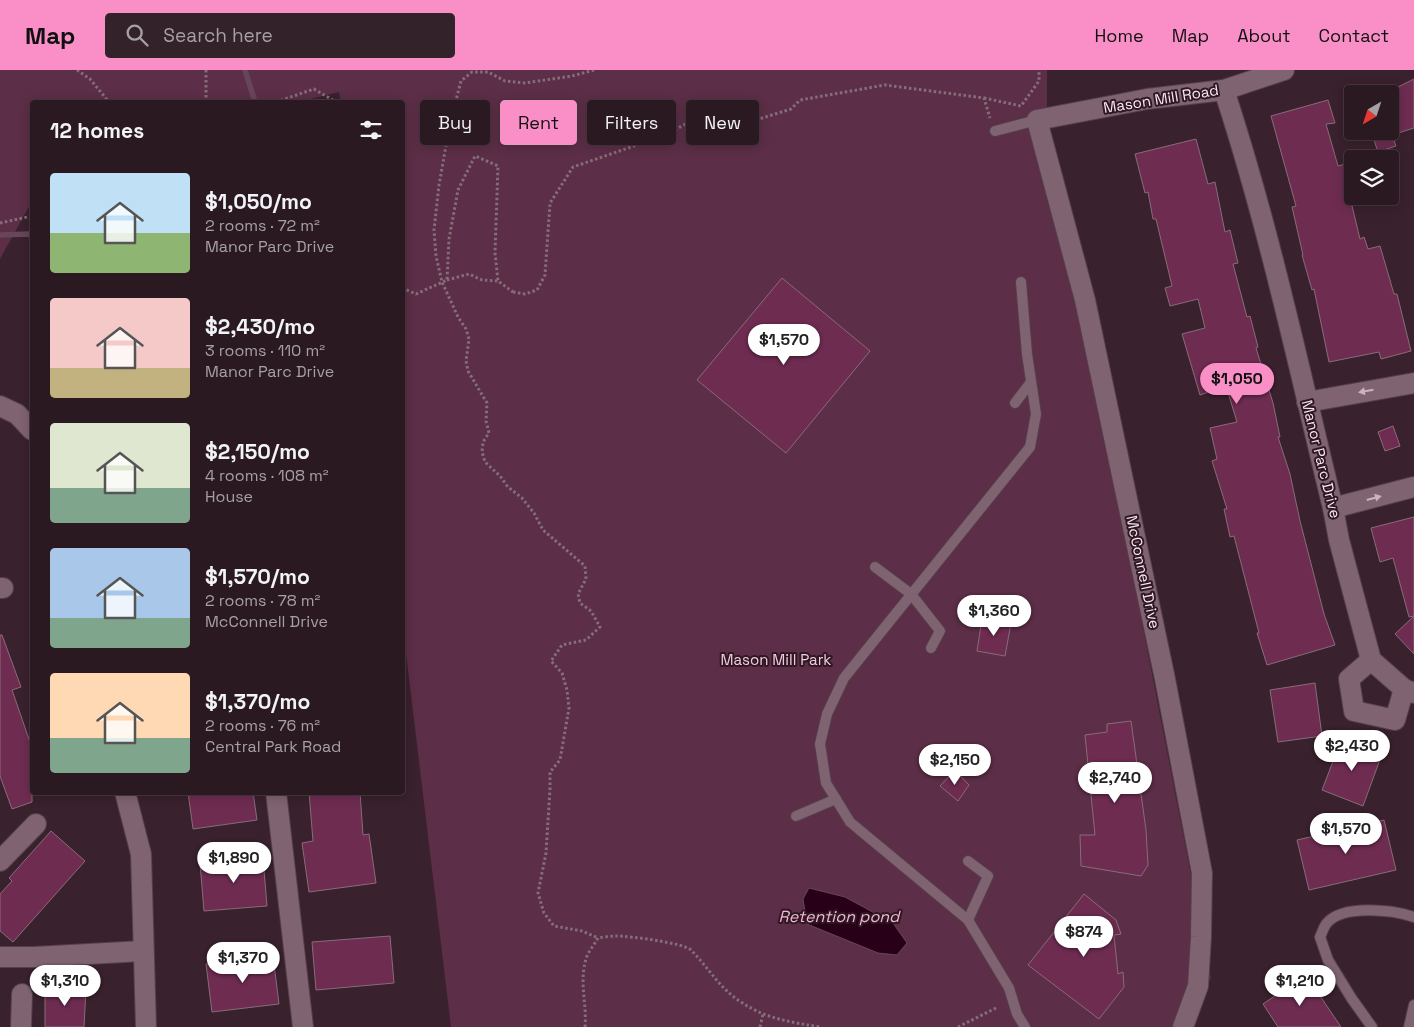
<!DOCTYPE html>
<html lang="en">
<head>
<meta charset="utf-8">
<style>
  body { margin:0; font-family:"Space Grotesk",sans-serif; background:#33222a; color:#f1f3f6; height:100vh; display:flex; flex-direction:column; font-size:19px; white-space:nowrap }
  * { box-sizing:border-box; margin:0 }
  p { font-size:16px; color:#a6a0a5 }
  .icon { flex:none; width:28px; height:28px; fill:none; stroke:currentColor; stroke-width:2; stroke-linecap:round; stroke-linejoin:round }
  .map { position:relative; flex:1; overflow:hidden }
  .drawer { position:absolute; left:30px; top:30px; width:375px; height:695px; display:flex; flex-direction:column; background:#2b1922; border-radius:5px; box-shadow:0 2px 12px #0003,0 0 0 1px #473840 }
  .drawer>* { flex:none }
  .banner { position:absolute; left:420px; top:30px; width:475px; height:45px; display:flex; gap:10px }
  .needle { width:32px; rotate:219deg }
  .fabs { position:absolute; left:1344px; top:15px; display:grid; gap:10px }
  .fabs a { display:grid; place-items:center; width:55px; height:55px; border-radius:5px; background:#2b1922; box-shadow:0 2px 12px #0003,0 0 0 1px #473840; font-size:25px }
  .price { position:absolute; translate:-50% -42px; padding:0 11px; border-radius:18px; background:#fff; color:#222; font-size:16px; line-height:32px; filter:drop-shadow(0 1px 2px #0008) }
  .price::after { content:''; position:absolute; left:50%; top:30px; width:15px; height:11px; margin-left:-8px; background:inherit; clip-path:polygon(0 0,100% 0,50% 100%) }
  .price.on { background:#fa8fc7; color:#111 }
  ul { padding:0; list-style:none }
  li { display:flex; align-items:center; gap:15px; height:125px; padding:0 20px }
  li span { display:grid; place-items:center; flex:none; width:140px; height:100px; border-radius:5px; color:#555 }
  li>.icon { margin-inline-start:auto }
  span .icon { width:60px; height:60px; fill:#fffc; stroke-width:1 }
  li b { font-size:21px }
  h2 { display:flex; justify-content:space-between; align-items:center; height:60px; padding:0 20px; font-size:21px }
  .chip { padding:0 18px; border-radius:5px; background:#2b1922; box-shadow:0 2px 12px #0003,0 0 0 1px #473840; font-size:18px; line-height:45px }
  .chip.on { background:#fa8fc7; color:#111 }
  header { display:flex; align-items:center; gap:30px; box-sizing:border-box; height:70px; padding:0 25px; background:#fa8fc7; color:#111 }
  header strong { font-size:24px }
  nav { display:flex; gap:28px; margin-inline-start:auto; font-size:18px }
  .search { width:350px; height:45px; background:#33222a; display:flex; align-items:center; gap:12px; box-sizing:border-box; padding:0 18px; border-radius:5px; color:#a6a0a5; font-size:19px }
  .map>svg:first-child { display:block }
  .green { fill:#5c2e47 }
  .water { fill:#280018; stroke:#674659 }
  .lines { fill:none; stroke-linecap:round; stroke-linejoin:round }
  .stream { stroke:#674659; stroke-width:5.5 }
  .building { fill:#6e2c51; stroke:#886c79 }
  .service-casing { stroke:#54404a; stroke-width:12 }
  .minor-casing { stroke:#54404a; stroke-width:22 }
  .path { stroke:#846e78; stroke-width:3; stroke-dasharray:2.5 2.5; stroke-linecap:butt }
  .service { stroke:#7f6370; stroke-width:10 }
  .minor { stroke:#7f6370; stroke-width:20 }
  .path-bridge { stroke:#846e78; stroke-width:3; stroke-dasharray:2.5 2.5; stroke-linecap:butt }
  .oneway { fill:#c9b3bd }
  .labels { text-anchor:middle; stroke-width:4; stroke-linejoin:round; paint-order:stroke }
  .street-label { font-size:15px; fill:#fae9f0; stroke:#2f1824 }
  .park-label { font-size:15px; fill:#f5cbdf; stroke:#2f1824 }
  .water-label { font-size:16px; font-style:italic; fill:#f4b7d5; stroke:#2f1824 }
</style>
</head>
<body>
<header>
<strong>Map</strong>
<div class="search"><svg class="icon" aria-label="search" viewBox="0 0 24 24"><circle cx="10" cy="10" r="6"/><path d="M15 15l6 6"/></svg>Search here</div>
<nav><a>Home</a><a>Map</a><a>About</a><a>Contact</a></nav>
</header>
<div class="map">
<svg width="1414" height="957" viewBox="0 0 1414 957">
  <rect width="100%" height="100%" fill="#39212d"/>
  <polygon class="green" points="0,0 1047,0 1047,63 1211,908 1172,957 451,957 402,550 402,32 341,32 339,22 298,32 32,32 32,131 0,189"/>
  <polygon class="water" points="809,818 845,827 893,853 907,873 897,885 878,883 807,854 803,829"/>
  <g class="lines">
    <g class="stream">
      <polyline points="245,0 255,32"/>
      <polyline points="0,165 28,164 32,166"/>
    </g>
  </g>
  <g class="building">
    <polygon points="1414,9 1414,58 1392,65 1396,76 1378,82 1371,61 1390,61 1390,21"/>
    <polygon points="1328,30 1335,53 1326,54 1338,96 1352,92 1352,114 1347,115 1360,169 1364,167 1368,179 1380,176 1394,224 1397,224 1411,281 1381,289 1379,282 1329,292 1314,219 1312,220 1302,185 1303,185 1292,137 1296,136 1271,46"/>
    <polygon points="1196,69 1208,114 1215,112 1225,162 1230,160 1238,193 1233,194 1247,247 1250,246 1258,277 1256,278 1273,333 1280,367 1278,367 1290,404 1300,451 1324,544 1335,575 1267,595 1257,563 1259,563 1234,466 1230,467 1224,439 1227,439 1212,391 1217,389 1210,358 1237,352 1226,316 1200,325 1182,264 1205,258 1198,229 1170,236 1165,218 1172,216 1156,149 1153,149 1148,122 1145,123 1135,84"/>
    <polygon points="782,208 870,281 786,383 697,310"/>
    <polygon points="1393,356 1400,376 1385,381 1378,362"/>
    <polygon points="1414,447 1414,584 1395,564 1414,546 1409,547 1393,488 1380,492 1371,458"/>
    <polygon points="982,549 1011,553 1005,586 977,581"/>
    <polygon points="0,565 2,565 21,617 12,620 32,678 32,732 12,739 0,706"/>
    <polygon points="1315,613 1322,666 1278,672 1270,620"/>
    <polygon points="1131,651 1146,760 1148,795 1141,806 1081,796 1080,765 1095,765 1085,665 1107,662 1107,654"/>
    <polygon points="1342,668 1382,684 1363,736 1322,720"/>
    <polygon points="955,700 969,715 958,731 940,716"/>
    <polygon points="188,722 253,722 257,750 193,759"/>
    <polygon points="309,722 360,722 363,765 369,764 376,813 309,822 302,773 313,771"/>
    <polygon points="1384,750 1396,800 1309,820 1297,770"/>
    <polygon points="51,761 85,791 13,872 0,861 0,824 12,811 9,808"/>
    <polygon points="263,788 267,836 204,841 200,793"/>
    <polygon points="1084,824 1116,850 1121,864 1114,865 1118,904 1123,902 1124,917 1099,949 1028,895"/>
    <polygon points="390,866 394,913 316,920 312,872"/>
    <polygon points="273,886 279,934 212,942 206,894"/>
    <polygon points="1306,905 1341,957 1278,957 1263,934"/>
    <polygon points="45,917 86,919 84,957 45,957"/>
  </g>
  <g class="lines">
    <defs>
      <g id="service">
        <polyline points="995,61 1037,50"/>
        <polyline points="1021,212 1027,284 1036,344 1030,377 844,608 827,644 820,674 826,713 850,752 968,850 1009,918 1017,944 1025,957"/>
        <polyline points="1015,333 1031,312"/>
        <polyline points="875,497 911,524 940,561 931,578"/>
        <polyline points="796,746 836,729"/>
        <polyline points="968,791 988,806 968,850"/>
        <path d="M1372,957L1352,929L1328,890L1320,867C1322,863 1324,856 1327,853C1343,834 1393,840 1414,847"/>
        <polyline points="1409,957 1414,935"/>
      </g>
      <g id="minor">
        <path d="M1224,20C1269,157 1299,299 1333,438L1339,470L1371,590L1404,619L1414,623"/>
        <polyline points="1307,332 1414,313"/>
        <polyline points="0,336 17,344 32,360"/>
        <polyline points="1333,438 1414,417"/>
        <polyline points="0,518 3,518"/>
        <polyline points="1371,590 1349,609 1354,641 1395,650 1404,619"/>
        <polyline points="125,722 141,784 146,957"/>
        <polyline points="276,722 303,957"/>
        <polyline points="0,791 36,754"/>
        <polyline points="0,887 34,887 143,881"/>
        <polyline points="21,957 22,924"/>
        <polyline points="1183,957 1198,916 1201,867 1202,803 1165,609 1085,230 1037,50 1147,29 1224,20 1284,0"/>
      </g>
    </defs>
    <use href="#service" class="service-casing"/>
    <use href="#minor" class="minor-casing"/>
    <g class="path">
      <polyline points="77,0 90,9 109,32"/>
      <polyline points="206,0 206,32"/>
      <polyline points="594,0 572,6 525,13 505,11 488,2 472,2 461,11 450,53 439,115 434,160 436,186 442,212 458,247 466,259 469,269 466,291 468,301 487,333 486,351 489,363 483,372 482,382 485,392 500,406 508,417 522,428 534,443 543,460 585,496 586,509 578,524 580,533 591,541 600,557 586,570 562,575 551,591 562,603 567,620 569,638 560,690 550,702 550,719 546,783 538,823 544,843 554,856 582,861 598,868"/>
      <polyline points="984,28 1021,36 1039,11 1039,0"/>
      <polyline points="276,32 314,19 336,32"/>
      <polyline points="0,153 32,146"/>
      <polyline points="447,210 469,204 482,210 498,211"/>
      <polyline points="513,222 525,224 537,220 545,205 550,133 573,97 666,65 689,52 730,58 791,39 800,30 885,15 984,28 990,48"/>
      <path d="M585,957C587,934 579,912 586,889C588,882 594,875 598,868C604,867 611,866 617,866C629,866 684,873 691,880C708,897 720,919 741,932C766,949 791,952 820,957"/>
      <polyline points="760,957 763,944"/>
      <polyline points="958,957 998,937"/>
    </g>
    <use href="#service" class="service"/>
    <use href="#minor" class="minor"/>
    <polyline class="path-bridge" points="402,218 416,224 447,210 449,169 458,120 475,86 498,96 495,183 498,211 513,222"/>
  </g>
  <defs><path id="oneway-solid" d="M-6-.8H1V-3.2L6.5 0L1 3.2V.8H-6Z" transform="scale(1.25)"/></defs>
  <g class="oneway">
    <use href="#oneway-solid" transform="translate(1366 321) rotate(170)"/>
    <use href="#oneway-solid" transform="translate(1374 428) rotate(-15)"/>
  </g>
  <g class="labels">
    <g class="street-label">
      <text transform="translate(1161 29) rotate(-9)" y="5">Mason Mill Road</text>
      <text transform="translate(1321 389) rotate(76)" y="5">Manor Parc Drive</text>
      <text transform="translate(1143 502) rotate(78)" y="5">McConnell Drive</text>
    </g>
    <g class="park-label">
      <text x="776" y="595">Mason Mill Park</text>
    </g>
    <g class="water-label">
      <text x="839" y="852">Retention pond</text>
    </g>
  </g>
</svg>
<div class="fabs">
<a><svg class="needle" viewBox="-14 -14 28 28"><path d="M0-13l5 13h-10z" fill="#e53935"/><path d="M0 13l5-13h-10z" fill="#a6a0a5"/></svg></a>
<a><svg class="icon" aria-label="layers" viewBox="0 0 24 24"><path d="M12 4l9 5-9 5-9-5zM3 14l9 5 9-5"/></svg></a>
</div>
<b class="price" style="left:784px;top:296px">$1,570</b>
<b class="price on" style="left:1237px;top:335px">$1,050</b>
<b class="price" style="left:994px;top:567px">$1,360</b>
<b class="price" style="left:1352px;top:702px">$2,430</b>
<b class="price" style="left:955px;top:716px">$2,150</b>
<b class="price" style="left:1115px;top:734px">$2,740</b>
<b class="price" style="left:1346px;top:785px">$1,570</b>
<b class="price" style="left:234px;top:814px">$1,890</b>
<b class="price" style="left:1084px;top:888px">$874</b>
<b class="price" style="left:243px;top:914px">$1,370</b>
<b class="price" style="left:65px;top:937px">$1,310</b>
<b class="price" style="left:1300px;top:937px">$1,210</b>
<div class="banner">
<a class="chip">Buy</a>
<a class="chip on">Rent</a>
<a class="chip">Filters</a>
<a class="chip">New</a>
</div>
<section class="drawer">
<h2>12 homes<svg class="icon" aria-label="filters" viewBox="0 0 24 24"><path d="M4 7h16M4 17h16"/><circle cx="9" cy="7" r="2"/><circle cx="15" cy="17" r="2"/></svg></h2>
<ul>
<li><span style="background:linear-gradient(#bfe0f5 60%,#8fb573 0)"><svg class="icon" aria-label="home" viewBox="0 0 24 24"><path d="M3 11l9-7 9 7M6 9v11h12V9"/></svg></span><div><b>$1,050/mo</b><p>2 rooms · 72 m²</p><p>Manor Parc Drive</p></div></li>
<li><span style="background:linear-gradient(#f6c9c9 70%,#c2b280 0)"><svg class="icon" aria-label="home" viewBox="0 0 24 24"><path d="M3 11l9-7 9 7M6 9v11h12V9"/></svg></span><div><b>$2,430/mo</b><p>3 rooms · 110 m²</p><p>Manor Parc Drive</p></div></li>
<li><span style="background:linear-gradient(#dfe7d0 65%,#7fa58c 0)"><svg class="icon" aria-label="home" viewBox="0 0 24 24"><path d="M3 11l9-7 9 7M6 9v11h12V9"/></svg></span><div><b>$2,150/mo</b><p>4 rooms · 108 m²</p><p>House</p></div></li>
<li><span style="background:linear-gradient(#a9c7e8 70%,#7fa58c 0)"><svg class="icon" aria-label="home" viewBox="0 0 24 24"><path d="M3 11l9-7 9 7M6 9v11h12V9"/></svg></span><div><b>$1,570/mo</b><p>2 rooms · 78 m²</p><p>McConnell Drive</p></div></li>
<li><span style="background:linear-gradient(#ffd9b3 65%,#7fa58c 0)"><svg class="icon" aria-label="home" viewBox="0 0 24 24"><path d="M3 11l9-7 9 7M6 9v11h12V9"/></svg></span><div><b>$1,370/mo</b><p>2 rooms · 76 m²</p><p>Central Park Road</p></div></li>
</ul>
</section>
</div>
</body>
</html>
